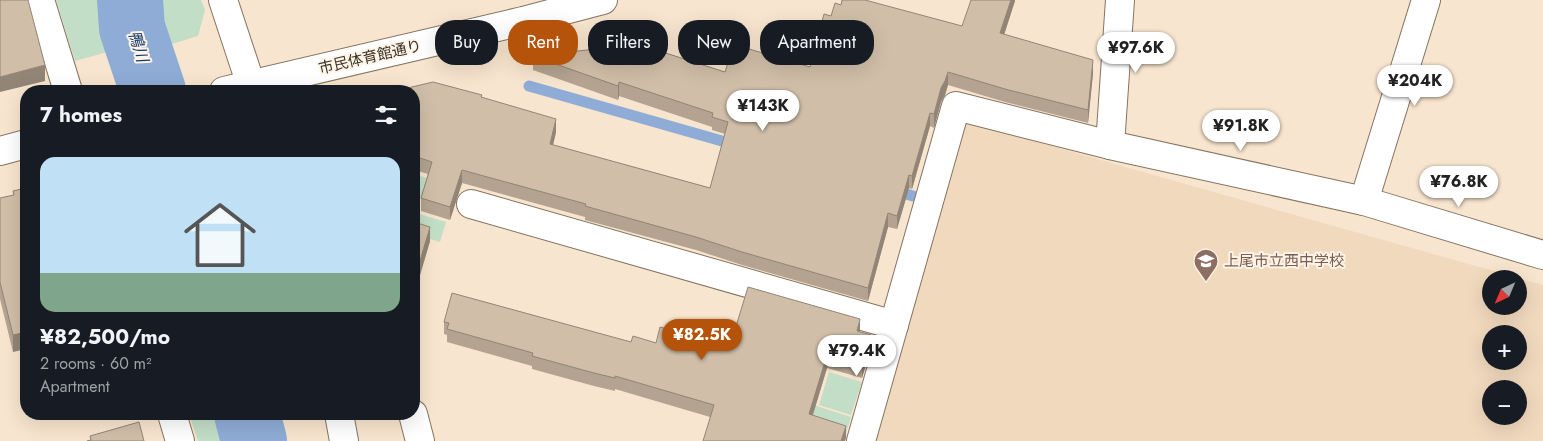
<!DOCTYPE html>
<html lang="en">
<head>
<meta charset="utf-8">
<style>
  body { margin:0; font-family:Jost,"Noto Sans JP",sans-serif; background:#20242c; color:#f1f3f6; height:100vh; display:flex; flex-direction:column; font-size:19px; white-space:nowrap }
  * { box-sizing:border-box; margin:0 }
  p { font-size:16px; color:#9ea1a6 }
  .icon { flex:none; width:28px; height:28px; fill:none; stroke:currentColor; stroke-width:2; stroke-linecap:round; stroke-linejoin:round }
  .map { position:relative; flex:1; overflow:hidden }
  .sheet { position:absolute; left:20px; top:85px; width:400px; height:335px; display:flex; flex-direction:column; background:#171b24; border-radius:20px; box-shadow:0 5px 20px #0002 }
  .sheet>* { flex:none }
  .hud { position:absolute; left:435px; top:20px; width:475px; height:45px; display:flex; gap:10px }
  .needle { width:32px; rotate:224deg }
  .buttons { position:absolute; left:1482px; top:270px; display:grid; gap:10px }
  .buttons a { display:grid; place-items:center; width:45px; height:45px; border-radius:50%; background:#171b24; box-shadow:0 5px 20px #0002; font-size:25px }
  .price { position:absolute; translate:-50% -42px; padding:0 11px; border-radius:18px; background:#fff; color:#222; font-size:16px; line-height:32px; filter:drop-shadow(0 1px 2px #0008) }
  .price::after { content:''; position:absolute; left:50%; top:30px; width:15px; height:11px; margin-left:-8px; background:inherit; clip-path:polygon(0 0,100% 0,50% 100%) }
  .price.selected { background:#b45309; color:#fff }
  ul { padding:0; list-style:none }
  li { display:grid; align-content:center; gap:10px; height:265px; padding:0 20px }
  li+li { border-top:1px solid #363941 }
  li span { display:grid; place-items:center; height:155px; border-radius:15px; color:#555 }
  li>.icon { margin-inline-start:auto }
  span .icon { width:90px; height:90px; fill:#fffc; stroke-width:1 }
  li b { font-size:21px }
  h2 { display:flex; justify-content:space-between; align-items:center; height:60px; padding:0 20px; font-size:21px }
  .tag { padding:0 18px; border-radius:20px; background:#171b24; box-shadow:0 5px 20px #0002; font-size:18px; line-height:45px }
  .tag.selected { background:#b45309; color:#fff }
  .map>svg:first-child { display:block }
  .built { fill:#f1d9bd; fill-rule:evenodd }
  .green { fill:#c2dec6 }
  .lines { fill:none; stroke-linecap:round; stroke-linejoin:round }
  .stream { stroke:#8eacd6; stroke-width:11 }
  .river { stroke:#8eacd6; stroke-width:66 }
  .minor-casing { stroke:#847460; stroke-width:30 }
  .minor { stroke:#fff; stroke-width:28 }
  .wall { fill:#b3a390 }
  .shaded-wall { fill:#928576 }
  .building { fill:#d0bea8; stroke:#928576 }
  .labels { text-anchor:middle; stroke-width:4; stroke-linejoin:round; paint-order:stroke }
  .street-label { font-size:15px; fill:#3b342b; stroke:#fff4e6 }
  .education-label { font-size:15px; fill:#785e54; stroke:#fff4e6; text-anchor:start }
  .water-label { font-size:16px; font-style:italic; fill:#143b6f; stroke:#fff4e6 }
</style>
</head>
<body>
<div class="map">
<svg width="1543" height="441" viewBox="0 0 1543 441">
  <rect width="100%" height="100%" fill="#f8e5cf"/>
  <path class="built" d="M966,122L1543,285V441H875ZM1491,279H1519V306H1491ZM1491,334H1519V361H1491ZM1491,389H1519V416H1491Z"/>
  <g class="green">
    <polygon points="56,0 115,0 115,27 122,48 75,61"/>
    <polygon points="143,0 201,0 205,10 198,36 162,47 145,30"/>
    <polygon points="414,174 427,178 416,213 446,222 440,242 414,234"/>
    <polygon points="829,372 862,382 851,415 819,405"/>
    <polygon points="798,400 851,417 846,433 814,423 785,441"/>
    <polygon points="189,414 234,414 242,441 198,441"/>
  </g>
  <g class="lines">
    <g class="stream">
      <polyline points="529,86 736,145"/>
      <polyline points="893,190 913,196"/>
    </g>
    <g class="river">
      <polyline points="130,0 132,28 153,91"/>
      <polyline points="247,414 254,441"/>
    </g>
    <defs>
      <g id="minor">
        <polyline points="40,0 68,91"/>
        <polyline points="223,0 253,91"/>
        <polyline points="224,91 523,21 603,0"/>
        <polyline points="1110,145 1120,0"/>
        <polyline points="0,151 26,144"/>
        <polyline points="1364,201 1426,0"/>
        <polyline points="471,204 894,325"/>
        <polyline points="172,414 180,441"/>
        <polyline points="339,414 344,441"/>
        <polyline points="413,414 420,441"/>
        <polyline points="861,441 956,106 1110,145 1364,201 1543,255"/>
      </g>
    </defs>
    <use href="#minor" class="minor-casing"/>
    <use href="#minor" class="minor"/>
  </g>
  <g class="wall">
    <polygon points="1015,0 1004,35 1093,73 1088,123 1005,102 948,85 945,95 941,102 934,128 930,126 912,189 909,188 897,229 888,227 868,301 742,265 696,250 585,220 585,217 462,183 450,220 421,211 421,198 428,174 414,170 414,91 482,98 556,132 553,145 710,188 725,134 712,130 712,127 619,96 618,100 533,70 533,56 650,48 725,72 737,54 810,67 831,16 841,5 962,26"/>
    <polygon points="26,188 13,352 0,299 0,198 13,195 13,191"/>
    <polygon points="414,222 430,241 420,275 414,273"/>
    <polygon points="444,322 631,342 656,343 730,346 860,332 871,348 862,378 827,368 813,415 846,438 710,417 615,389 615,391 594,386 532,369 532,366 447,342 447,335 444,334"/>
  </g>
  <g class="shaded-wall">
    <polygon points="1011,0 1015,0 1015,1 1000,47 1000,33"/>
    <polygon points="1093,60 1093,73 1088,123 1088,110"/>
    <polygon points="45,65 45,81 0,92 0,77"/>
    <polygon points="948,72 948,85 945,95 941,102 934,128 934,114 941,88"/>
    <polygon points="619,82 619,96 618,100 618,86"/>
    <polygon points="930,113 930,126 912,189 912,176"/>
    <polygon points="556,119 556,132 550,158 550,144"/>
    <polygon points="462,170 462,183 450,220 450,207"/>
    <polygon points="909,175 909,188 897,229 897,216"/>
    <polygon points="888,213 888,227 868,301 868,288"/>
    <polygon points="430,227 430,241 420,275 420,261"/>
    <polygon points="860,319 860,332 857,331"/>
    <polygon points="26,332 26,349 13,352 13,335"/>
    <polygon points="871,335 871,348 862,378 862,366"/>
    <polygon points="827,355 827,368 809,427 809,414"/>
    <polygon points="846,426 846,438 845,441 841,441"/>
  </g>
  <g class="building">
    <polygon points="0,0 28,0 45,65 0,77"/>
    <polygon points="842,0 865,0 962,26 971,0 1011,0 1000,33 1093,60 1088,110 1005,89 948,72 945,81 941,88 934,114 930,113 912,176 909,175 897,216 888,213 868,288 742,252 696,237 585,206 586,204 462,170 450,207 421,198 432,162 414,156 414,91 395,91 433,82 482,95 481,97 556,119 550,144 710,188 728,122 712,117 713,113 619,82 618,86 533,56 650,43 650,48 725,72 731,53 737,54 739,46 810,67 824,14 831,16 835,3 841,5"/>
    <polygon points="26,188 26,332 13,335 0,282 0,198 14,195 13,191"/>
    <polygon points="414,222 430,227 420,261 414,259"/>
    <polygon points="748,287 860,319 857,331 871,335 862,366 827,355 809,414 846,426 841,441 703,441 714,405 615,376 615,378 594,373 532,356 533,353 447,329 449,323 444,322 452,293 631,342 633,336 656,343 660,327 730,346"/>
    <polygon points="139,422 144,441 87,441 91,440 90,436"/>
  </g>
  <defs>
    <symbol id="school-pin" viewBox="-11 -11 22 30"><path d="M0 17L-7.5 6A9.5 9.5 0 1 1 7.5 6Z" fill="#8d6e63" stroke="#fff4e6"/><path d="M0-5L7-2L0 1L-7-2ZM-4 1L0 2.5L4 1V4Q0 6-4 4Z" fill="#fff"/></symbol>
  </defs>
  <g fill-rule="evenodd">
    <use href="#school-pin" x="1192" y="247" width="28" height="38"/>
  </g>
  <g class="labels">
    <g class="street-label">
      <text transform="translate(370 57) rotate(-13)" y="5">市民体育館通り</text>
    </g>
    <g class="education-label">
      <text x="1224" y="266">上尾市立西中学校</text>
    </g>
    <g class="water-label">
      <text transform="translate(139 46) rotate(73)" y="6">鴨川</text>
    </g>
  </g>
</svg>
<div class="buttons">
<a><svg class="needle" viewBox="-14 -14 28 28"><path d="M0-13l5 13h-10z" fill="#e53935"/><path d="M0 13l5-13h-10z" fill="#9ea1a6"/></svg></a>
<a>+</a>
<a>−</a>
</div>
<b class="price" style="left:1136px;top:74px">¥97.6K</b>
<b class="price" style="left:1415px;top:107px">¥204K</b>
<b class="price" style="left:763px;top:132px">¥143K</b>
<b class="price" style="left:1241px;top:152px">¥91.8K</b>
<b class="price" style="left:1459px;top:208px">¥76.8K</b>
<b class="price selected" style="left:702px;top:361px">¥82.5K</b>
<b class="price" style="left:857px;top:377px">¥79.4K</b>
<div class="hud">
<a class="tag">Buy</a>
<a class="tag selected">Rent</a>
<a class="tag">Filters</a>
<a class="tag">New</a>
<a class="tag">Apartment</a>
</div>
<section class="sheet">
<h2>7 homes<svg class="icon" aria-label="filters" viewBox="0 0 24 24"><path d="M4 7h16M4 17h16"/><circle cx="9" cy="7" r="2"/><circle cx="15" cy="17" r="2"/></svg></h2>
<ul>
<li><span style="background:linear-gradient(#bfe0f5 75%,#7fa58c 0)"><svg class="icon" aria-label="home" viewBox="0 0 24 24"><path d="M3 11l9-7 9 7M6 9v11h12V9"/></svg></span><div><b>¥82,500/mo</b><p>2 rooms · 60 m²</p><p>Apartment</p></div></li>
</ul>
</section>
</div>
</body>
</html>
